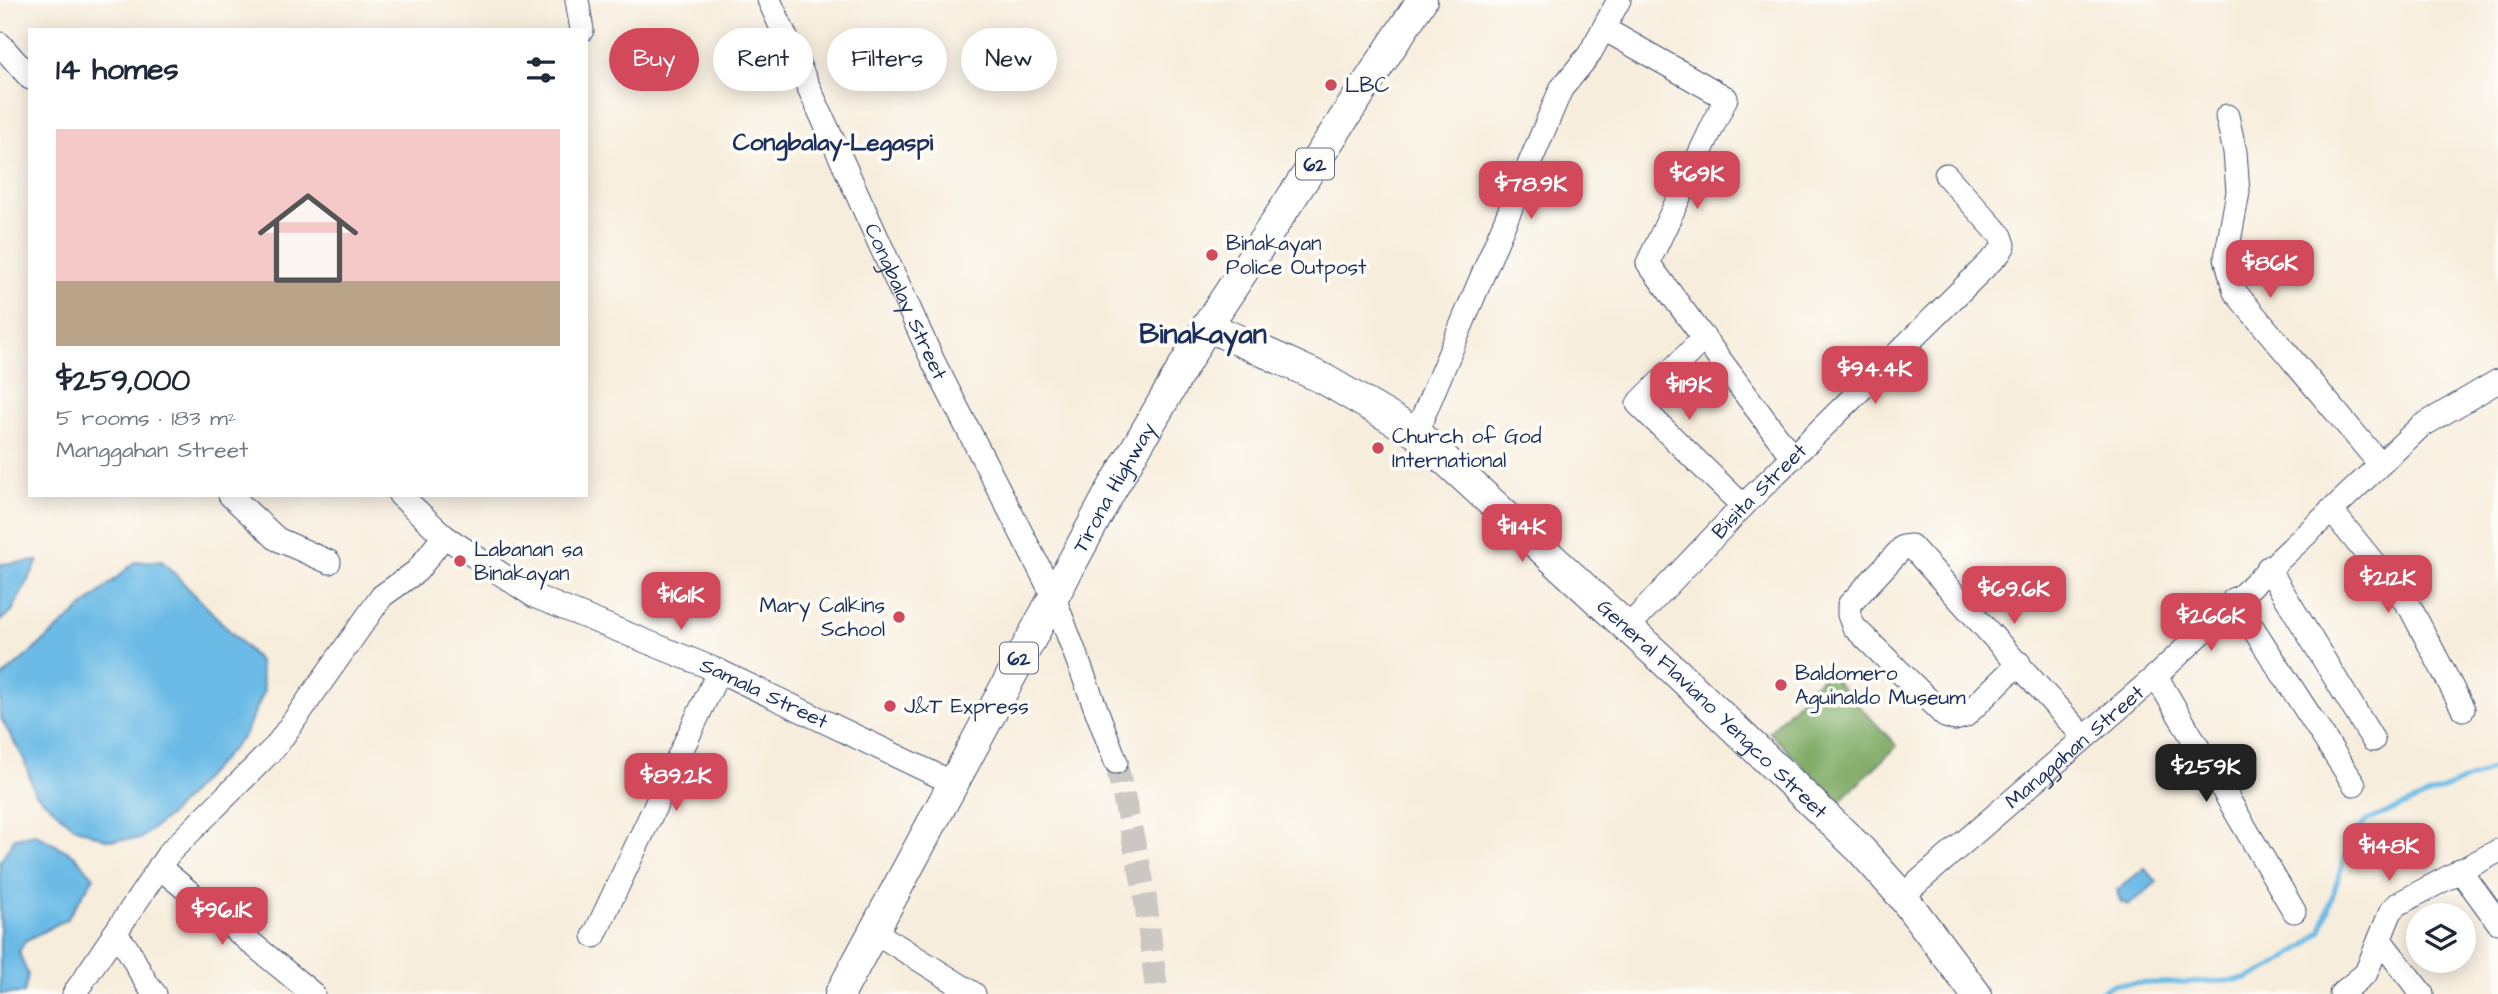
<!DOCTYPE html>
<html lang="en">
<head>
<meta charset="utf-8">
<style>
  body { margin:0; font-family:"Architects Daughter",sans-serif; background:#f6f6f7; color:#1f2937; height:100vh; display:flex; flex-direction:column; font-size:26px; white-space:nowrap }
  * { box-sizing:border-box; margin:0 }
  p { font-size:23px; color:#747a83 }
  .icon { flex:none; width:38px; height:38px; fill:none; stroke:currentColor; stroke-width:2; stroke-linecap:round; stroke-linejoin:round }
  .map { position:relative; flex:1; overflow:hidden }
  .side { position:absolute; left:28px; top:28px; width:560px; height:469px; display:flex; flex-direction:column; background:#fff; border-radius:0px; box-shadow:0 4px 18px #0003 }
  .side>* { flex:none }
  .top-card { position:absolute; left:609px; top:28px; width:665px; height:63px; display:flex; gap:14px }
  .fabs { position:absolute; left:2406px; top:903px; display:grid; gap:14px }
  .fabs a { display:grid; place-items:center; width:70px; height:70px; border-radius:50%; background:#fff; box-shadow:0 4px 18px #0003; font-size:35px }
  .price { position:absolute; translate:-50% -60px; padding:0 16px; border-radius:14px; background:#d1495b; color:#fff; font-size:23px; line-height:46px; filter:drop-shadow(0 2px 4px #0008) }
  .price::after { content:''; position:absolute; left:50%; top:42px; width:21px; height:16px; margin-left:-10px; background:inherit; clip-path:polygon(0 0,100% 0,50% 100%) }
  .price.current { background:#222; color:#fff }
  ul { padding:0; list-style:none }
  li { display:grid; align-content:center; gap:14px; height:371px; padding:0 28px }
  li+li { border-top:2px solid #e0e1e3 }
  li span { display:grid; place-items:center; height:217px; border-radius:0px; color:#555 }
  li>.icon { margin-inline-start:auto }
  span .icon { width:126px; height:126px; fill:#fffc; stroke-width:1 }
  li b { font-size:30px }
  h2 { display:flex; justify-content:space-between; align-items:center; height:84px; padding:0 28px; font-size:30px }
  .tag { padding:0 24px; border-radius:32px; background:#fff; box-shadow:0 4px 18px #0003; font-size:24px; line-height:63px }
  .tag.current { background:#d1495b; color:#fff }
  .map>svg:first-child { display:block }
  .forest { fill:#7ba962; stroke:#4b6c60; stroke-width:2 }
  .water { fill:#6cbbe6; stroke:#4475a2; stroke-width:2 }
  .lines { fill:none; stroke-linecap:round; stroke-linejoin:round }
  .stream { stroke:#6cbbe6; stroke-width:5 }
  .minor-tunnel { stroke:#cbc7c3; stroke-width:23; stroke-dasharray:23 11; stroke-linecap:butt }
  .minor-casing { stroke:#3c4c71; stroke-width:25 }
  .major-casing { stroke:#3c4c71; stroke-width:32 }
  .minor { stroke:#fff; stroke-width:23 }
  .major { stroke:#fff; stroke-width:30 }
  .poi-dot { fill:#d1495b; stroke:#fdfcf7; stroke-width:2.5 }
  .labels { text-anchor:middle; stroke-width:7; stroke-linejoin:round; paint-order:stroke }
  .shield { fill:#fdfcf7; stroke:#5f6c8c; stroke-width:2 }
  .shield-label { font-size:19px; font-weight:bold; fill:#1b2f5e }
  .poi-label { font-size:21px; fill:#1b2f5e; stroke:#fdfcf7; text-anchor:start }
  .street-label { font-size:21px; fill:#1b2f5e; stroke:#fdfcf7 }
  .quarter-label { font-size:24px; font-weight:bold; fill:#1b2f5e; stroke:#fdfcf7 }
  .district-label { font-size:28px; font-weight:bold; fill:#1b2f5e; stroke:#fdfcf7 }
</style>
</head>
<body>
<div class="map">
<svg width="2498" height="994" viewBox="0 0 2498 994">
  <rect width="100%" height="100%" fill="#fdfcf7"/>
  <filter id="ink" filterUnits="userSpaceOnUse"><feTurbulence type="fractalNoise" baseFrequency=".0143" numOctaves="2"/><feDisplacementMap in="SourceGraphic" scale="14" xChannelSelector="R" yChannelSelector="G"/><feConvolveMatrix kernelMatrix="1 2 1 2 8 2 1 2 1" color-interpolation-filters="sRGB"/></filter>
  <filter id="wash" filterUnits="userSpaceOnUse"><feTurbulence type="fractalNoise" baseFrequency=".00686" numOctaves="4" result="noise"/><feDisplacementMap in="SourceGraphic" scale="28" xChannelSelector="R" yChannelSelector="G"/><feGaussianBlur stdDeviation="1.57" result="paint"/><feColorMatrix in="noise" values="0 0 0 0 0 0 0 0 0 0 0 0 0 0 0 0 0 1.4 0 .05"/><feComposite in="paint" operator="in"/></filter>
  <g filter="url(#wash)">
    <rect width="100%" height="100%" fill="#f7eddc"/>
    <polygon class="forest" points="1827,672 1897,746 1839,802 1769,732"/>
    <g class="water">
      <polygon points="38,561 12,611 0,621 0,564"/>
      <polygon points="162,561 259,661 264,692 244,736 171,814 140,839 108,840 74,827 34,792 24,759 0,717 0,679 135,562"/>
      <polygon points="35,834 74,855 94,877 67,919 25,941 19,952 28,975 24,993 0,994 0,861 15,838"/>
      <polygon points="2145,868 2157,882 2129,905 2121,902 2117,890"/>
    </g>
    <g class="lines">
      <polyline class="stream" points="2097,994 2113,984 2226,981 2247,979 2272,967 2305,946 2321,931 2351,839 2366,821 2498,767"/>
    </g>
  </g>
  <g filter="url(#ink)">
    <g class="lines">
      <polyline class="minor-tunnel" points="1116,762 1144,888 1157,994"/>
      <defs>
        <g id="minor">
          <polyline points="577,0 582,30"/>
          <path id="s1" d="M769,0L933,361L1053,595L1116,762"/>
          <polyline points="1606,30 1726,98 1648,263 1793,458"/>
          <polyline points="0,44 30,78"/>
          <polyline points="2227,116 2235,152 2238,192 2226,258 2235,292 2380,464"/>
          <polyline points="1704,338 1638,404 1743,506"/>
          <polyline points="1416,433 1561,89 1589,55 1619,0"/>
          <polyline points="230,495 277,539 329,562"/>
          <path id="s2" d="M400,495L444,536L534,596L719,671L951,782"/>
          <polyline points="2331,510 2411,609 2463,709"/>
          <polyline points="2268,568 2373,740"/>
          <polyline points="2234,599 2354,784"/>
          <path id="s3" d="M1628,627L1743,506L2000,252L2004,245L2001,236L1946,175"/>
          <polyline points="2019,663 1965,716 1955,719 1945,716 1854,627 1849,615 1849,605 1903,547 1911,546 2083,736"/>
          <polyline points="2156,676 2294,911"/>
          <polyline points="159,867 313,994"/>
          <polyline points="2460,870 2498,922"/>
          <path id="s4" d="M1902,896L2156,676L2420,427L2498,381"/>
          <polyline points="875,932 974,994"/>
          <path d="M114,934C135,951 137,975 155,994"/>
          <polyline points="594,936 719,671"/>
          <polyline points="2380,940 2422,994"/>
          <polyline points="74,994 169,853 276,746 382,596 417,571 444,536"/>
          <polyline points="2341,994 2366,973 2391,911 2398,904 2498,851"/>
        </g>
        <g id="major">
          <path id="s5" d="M1207,326L1324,379L1416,433L1678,674L1861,850L1902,896L1976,994"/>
          <path id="s6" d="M840,994L1109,494L1207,326L1422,0"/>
        </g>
      </defs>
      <use href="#minor" class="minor-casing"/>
      <use href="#major" class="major-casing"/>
      <use href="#minor" class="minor"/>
      <use href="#major" class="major"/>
    </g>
  </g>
  <g class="poi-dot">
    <circle cx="1331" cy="85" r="7"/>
    <circle cx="1212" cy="255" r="7"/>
    <circle cx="1378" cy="448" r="7"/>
    <circle cx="460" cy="561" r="7"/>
    <circle cx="899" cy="617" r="7"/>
    <circle cx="1781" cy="685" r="7"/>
    <circle cx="890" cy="706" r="7"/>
  </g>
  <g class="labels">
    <g class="shield">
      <rect x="1296" y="148.5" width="38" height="31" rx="5"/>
      <rect x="1000" y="642.5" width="38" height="31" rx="5"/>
    </g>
    <g class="shield-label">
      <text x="1315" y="171">62</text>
      <text x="1019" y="665">62</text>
    </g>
    <g class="poi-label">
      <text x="1345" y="92">LBC</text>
      <text x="1226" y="250">Binakayan<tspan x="1226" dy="24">Police Outpost</tspan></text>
      <text x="1392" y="443">Church of God<tspan x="1392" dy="24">International</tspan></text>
      <text x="474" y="556">Labanan sa<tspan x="474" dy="24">Binakayan</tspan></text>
      <text x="885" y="612" text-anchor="end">Mary Calkins<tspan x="885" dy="24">School</tspan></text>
      <text x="1795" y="680">Baldomero<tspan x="1795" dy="24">Aguinaldo Museum</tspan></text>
      <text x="904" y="713">J&amp;T Express</text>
    </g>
    <g class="street-label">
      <text dy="7" stroke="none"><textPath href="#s1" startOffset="331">Congbalay Street</textPath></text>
      <text dy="7" stroke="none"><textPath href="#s6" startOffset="576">Tirona Highway</textPath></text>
      <text dy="7" stroke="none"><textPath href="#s3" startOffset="189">Bisita Street</textPath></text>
      <text dy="7" stroke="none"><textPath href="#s2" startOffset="418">Samala Street</textPath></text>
      <text dy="7" stroke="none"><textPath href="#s5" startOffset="640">General Flaviano Yengco Street</textPath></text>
      <text dy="7" stroke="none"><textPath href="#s4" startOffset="228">Manggahan Street</textPath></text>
    </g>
    <g class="quarter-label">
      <text x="833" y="150">Congbalay-Legaspi</text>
    </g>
    <g class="district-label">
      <text x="1203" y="343">Binakayan</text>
    </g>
  </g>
</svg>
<div class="fabs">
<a><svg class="icon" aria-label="layers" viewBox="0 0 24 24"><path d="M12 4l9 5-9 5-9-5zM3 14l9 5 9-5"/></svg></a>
</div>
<b class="price" style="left:1697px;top:211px">$69K</b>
<b class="price" style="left:1531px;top:221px">$78.9K</b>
<b class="price" style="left:2270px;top:300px">$86K</b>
<b class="price" style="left:1875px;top:406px">$94.4K</b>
<b class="price" style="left:1689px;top:422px">$119K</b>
<b class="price" style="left:1522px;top:564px">$114K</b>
<b class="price" style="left:2388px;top:615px">$212K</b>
<b class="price" style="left:2014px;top:626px">$69.6K</b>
<b class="price" style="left:681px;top:632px">$161K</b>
<b class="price" style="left:2211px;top:653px">$266K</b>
<b class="price current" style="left:2206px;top:804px">$259K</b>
<b class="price" style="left:676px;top:813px">$89.2K</b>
<b class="price" style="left:2389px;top:883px">$148K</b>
<b class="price" style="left:222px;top:947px">$96.1K</b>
<div class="top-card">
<a class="tag current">Buy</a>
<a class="tag">Rent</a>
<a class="tag">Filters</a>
<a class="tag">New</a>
</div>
<section class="side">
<h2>14 homes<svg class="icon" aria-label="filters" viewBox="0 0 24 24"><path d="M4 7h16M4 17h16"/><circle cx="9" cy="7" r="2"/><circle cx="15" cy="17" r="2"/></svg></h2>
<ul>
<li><span style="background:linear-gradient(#f6c9c9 70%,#b9a48a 0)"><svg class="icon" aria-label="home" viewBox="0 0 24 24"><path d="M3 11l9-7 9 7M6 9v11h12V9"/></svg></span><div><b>$259,000</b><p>5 rooms · 183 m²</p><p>Manggahan Street</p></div></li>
</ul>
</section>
</div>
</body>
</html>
